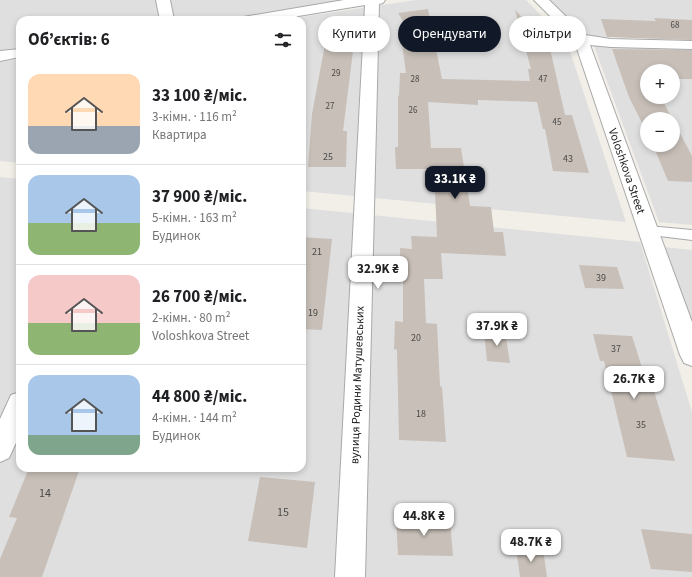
<!DOCTYPE html>
<html lang="uk">
<head>
<meta charset="utf-8">
<style>
  body { margin:0; font-family:"Source Sans 3",sans-serif; background:#f2f2f2; color:#202124; height:100vh; display:flex; flex-direction:column; font-size:15px; white-space:nowrap }
  * { box-sizing:border-box; margin:0 }
  p { font-size:13px; color:#757577 }
  .icon { flex:none; width:22px; height:22px; fill:none; stroke:currentColor; stroke-width:2; stroke-linecap:round; stroke-linejoin:round }
  .map { position:relative; flex:1; overflow:hidden }
  .sheet { position:absolute; left:16px; top:16px; width:290px; height:456px; display:flex; flex-direction:column; background:#fff; border-radius:12px; box-shadow:0 2px 6px #0003 }
  .sheet>* { flex:none }
  .top-card { position:absolute; left:318px; top:16px; width:314px; height:36px; display:flex; gap:8px }
  .fabs { position:absolute; left:640px; top:64px; display:grid; gap:8px }
  .fabs a { display:grid; place-items:center; width:40px; height:40px; border-radius:50%; background:#fff; box-shadow:0 2px 6px #0003; font-size:20px }
  .price { position:absolute; translate:-50% -34px; padding:0 9px; border-radius:8px; background:#fff; color:#222; font-size:13px; line-height:26px; filter:drop-shadow(0 1px 2px #0008) }
  .price::after { content:''; position:absolute; left:50%; top:24px; width:12px; height:9px; margin-left:-6px; background:inherit; clip-path:polygon(0 0,100% 0,50% 100%) }
  .price.on { background:#111827; color:#fff }
  ul { padding:0; list-style:none }
  li { display:flex; align-items:center; gap:12px; height:100px; padding:0 12px }
  li+li { border-top:1px solid #e0e0e0 }
  li span { display:grid; place-items:center; flex:none; width:112px; height:80px; border-radius:12px; color:#555 }
  li>.icon { margin-inline-start:auto }
  span .icon { width:48px; height:48px; fill:#fffc; stroke-width:1 }
  li b { font-size:17px }
  h2 { display:flex; justify-content:space-between; align-items:center; height:48px; padding:0 12px; font-size:17px }
  .chip { padding:0 14px; border-radius:18px; background:#fff; box-shadow:0 2px 6px #0003; font-size:14px; line-height:36px }
  .chip.on { background:#111827; color:#fff }
  .map>svg:first-child { display:block }
  .residential { fill:#e0dfdf; fill-rule:evenodd }
  .building { fill:#c7bfb8 }
  .lines { fill:none; stroke-linecap:round; stroke-linejoin:round }
  .service-casing { stroke:#a9a9a9; stroke-width:2 }
  .minor-casing { stroke:#a9a9a9; stroke-width:2 }
  .service { fill:#fff; fill-rule:evenodd }
  .minor { fill:#fff; fill-rule:evenodd }
  .labels { text-anchor:middle; stroke-width:3; stroke-linejoin:round; paint-order:stroke }
  .far-number-label { font-size:9px; fill:#4b4948 }
  .number-label { font-size:10px; fill:#4b4948 }
  .street-label { font-size:12px; fill:#222; stroke:#fff }
  .near-number-label { font-size:12px; fill:#4b4948 }
</style>
</head>
<body>
<div class="map">
<svg width="692" height="577" viewBox="0 0 692 577">
  <rect width="100%" height="100%" fill="#f2efe9"/>
  <g class="residential">
    <polygon points="0,0 356,0 221,20 20,20 20,50 0,53"/>
    <polygon points="416,0 526,0 567,42 626,222 302,191 302,20 281,20"/>
    <polygon points="549,0 692,0 692,40 588,36"/>
    <path d="M594,46L692,49V225L659,222ZM647,71H673V97H647ZM647,119H673V145H647Z"/>
    <polygon points="20,59 20,163 0,161 0,62"/>
    <polygon points="0,177 20,179 20,468 302,468 302,208 640,242 692,412 692,577 0,577"/>
    <polygon points="664,247 692,250 692,323"/>
  </g>
  <g class="building">
    <polygon points="428,9 442,79 530,81 528,69 531,69 515,10 549,44 565,115 572,115 589,173 553,171 545,129 543,129 537,102 478,100 478,105 428,102 431,148 461,148 470,206 491,207 494,232 503,232 506,256 441,253 443,279 424,279 426,323 437,324 440,386 442,387 446,442 399,440 397,350 394,349 395,321 403,322 403,278 401,278 400,248 412,249 411,236 437,237 434,169 396,169 395,147 398,147 398,96 399,96 400,73 406,73 401,36 413,37 398,13"/>
    <polygon points="654,18 692,20 692,40 607,37 601,19 656,21"/>
    <polygon points="332,34 355,35 343,131 347,131 346,167 308,167 312,114 326,39 331,40"/>
    <polygon points="612,49 692,50 692,79 673,79 673,71 647,71 647,97 661,97 672,119 647,119 646,131 629,97"/>
    <polygon points="673,120 692,156 692,182 668,181 653,145 673,145"/>
    <polygon points="302,237 332,239 322,330 302,329"/>
    <polygon points="579,265 617,267 624,289 585,288"/>
    <polygon points="484,331 505,332 510,363 487,361"/>
    <polygon points="593,334 632,336 649,390 654,391 675,461 627,457 604,361 600,361"/>
    <polygon points="29,468 80,468 42,577 0,577 0,559 17,518 9,517"/>
    <polygon points="260,477 315,482 307,548 248,541"/>
    <polygon points="396,518 450,520 453,556 398,555"/>
    <polygon points="641,529 692,534 692,572 651,569"/>
    <polygon points="516,548 543,549 547,577 520,577"/>
  </g>
  <g class="lines">
    <defs>
      <polygon id="service" points="648,226 692,230 692,240 643,234 642,231 643,228"/>
      <g id="minor">
        <polygon points="156,0 170,0 174,20 160,20"/>
        <polygon points="344,0 385,0 383,3 379,4 365,577 335,577 365,5 274,20 242,20 244,17 249,16"/>
        <polygon points="534,0 549,0 585,35 611,39 692,41 692,49 611,47 590,45 692,322 692,366 684,363 680,355 574,40"/>
        <polygon points="20,49 20,57 0,61 0,51"/>
        <polygon points="20,392 20,434 9,458 0,462 0,419 11,395"/>
      </g>
    </defs>
    <use href="#service" class="service-casing"/>
    <use href="#minor" class="minor-casing"/>
    <use href="#service" class="service"/>
    <use href="#minor" class="minor"/>
  </g>
  <g class="labels">
    <g class="far-number-label">
      <text x="675" y="28">68</text>
      <text x="336" y="76">29</text>
      <text x="415" y="82">28</text>
      <text x="543" y="82">47</text>
      <text x="330" y="109">27</text>
      <text x="413" y="113">26</text>
      <text x="557" y="125">45</text>
    </g>
    <g class="number-label">
      <text x="328" y="160">25</text>
      <text x="568" y="162">43</text>
      <text x="317" y="255">21</text>
      <text x="601" y="281">39</text>
      <text x="313" y="316">19</text>
      <text x="416" y="341">20</text>
      <text x="616" y="352">37</text>
      <text x="421" y="417">18</text>
      <text x="641" y="428">35</text>
    </g>
    <g class="street-label">
      <text transform="translate(627 171) rotate(71)" y="4">Voloshkova Street</text>
      <text transform="translate(357 385) rotate(-88)" y="4">вулиця Родини Матушевських</text>
    </g>
    <g class="near-number-label">
      <text x="45" y="497">14</text>
      <text x="283" y="516">15</text>
    </g>
  </g>
</svg>
<div class="fabs">
<a>+</a>
<a>−</a>
</div>
<b class="price on" style="left:455px;top:200px">33.1K ₴</b>
<b class="price" style="left:378px;top:290px">32.9K ₴</b>
<b class="price" style="left:497px;top:347px">37.9K ₴</b>
<b class="price" style="left:634px;top:400px">26.7K ₴</b>
<b class="price" style="left:424px;top:537px">44.8K ₴</b>
<b class="price" style="left:531px;top:563px">48.7K ₴</b>
<div class="top-card">
<a class="chip">Купити</a>
<a class="chip on">Орендувати</a>
<a class="chip">Фільтри</a>
</div>
<section class="sheet">
<h2>Об’єктів: 6<svg class="icon" aria-label="filters" viewBox="0 0 24 24"><path d="M4 7h16M4 17h16"/><circle cx="9" cy="7" r="2"/><circle cx="15" cy="17" r="2"/></svg></h2>
<ul>
<li><span style="background:linear-gradient(#ffd9b3 65%,#9aa5b1 0)"><svg class="icon" aria-label="home" viewBox="0 0 24 24"><path d="M3 11l9-7 9 7M6 9v11h12V9"/></svg></span><div><b>33 100 ₴/міс.</b><p>3-кімн. · 116 m²</p><p>Квартира</p></div></li>
<li><span style="background:linear-gradient(#a9c7e8 60%,#8fb573 0)"><svg class="icon" aria-label="home" viewBox="0 0 24 24"><path d="M3 11l9-7 9 7M6 9v11h12V9"/></svg></span><div><b>37 900 ₴/міс.</b><p>5-кімн. · 163 m²</p><p>Будинок</p></div></li>
<li><span style="background:linear-gradient(#f6c9c9 60%,#8fb573 0)"><svg class="icon" aria-label="home" viewBox="0 0 24 24"><path d="M3 11l9-7 9 7M6 9v11h12V9"/></svg></span><div><b>26 700 ₴/міс.</b><p>2-кімн. · 80 m²</p><p>Voloshkova Street</p></div></li>
<li><span style="background:linear-gradient(#a9c7e8 75%,#7fa58c 0)"><svg class="icon" aria-label="home" viewBox="0 0 24 24"><path d="M3 11l9-7 9 7M6 9v11h12V9"/></svg></span><div><b>44 800 ₴/міс.</b><p>4-кімн. · 144 m²</p><p>Будинок</p></div></li>
</ul>
</section>
</div>
</body>
</html>
